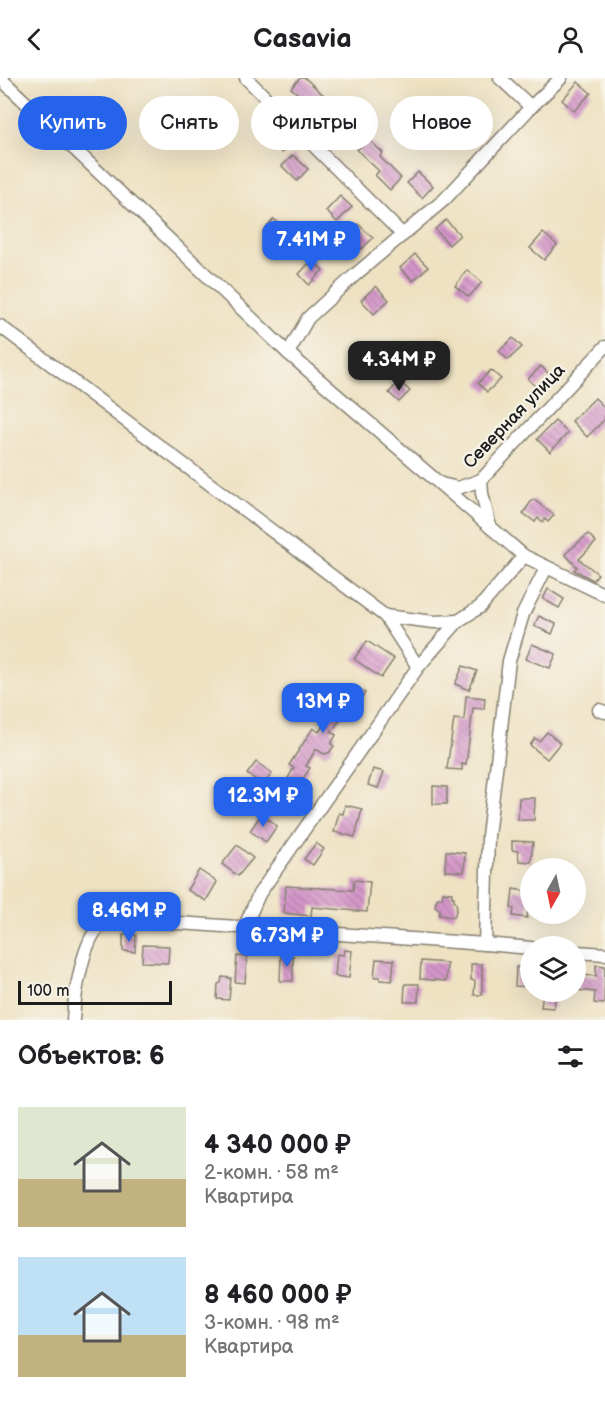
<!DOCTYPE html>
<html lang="ru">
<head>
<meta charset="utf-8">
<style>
  body { margin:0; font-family:"Balsamiq Sans",sans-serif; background:#f6f6f6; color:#202124; height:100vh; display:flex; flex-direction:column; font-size:22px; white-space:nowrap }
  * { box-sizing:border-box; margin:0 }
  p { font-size:20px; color:#757577 }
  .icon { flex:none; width:33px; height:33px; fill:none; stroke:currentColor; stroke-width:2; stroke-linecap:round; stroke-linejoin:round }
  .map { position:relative; height:942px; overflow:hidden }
  .drawer { display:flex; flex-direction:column; background:#fff; flex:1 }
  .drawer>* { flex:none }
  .guide { position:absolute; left:18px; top:18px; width:570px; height:54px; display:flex; gap:12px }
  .needle { width:39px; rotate:189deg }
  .fabs { position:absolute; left:520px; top:780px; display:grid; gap:12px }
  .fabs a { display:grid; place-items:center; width:66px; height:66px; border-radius:50%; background:#fff; box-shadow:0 6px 24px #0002; font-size:30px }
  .scale { position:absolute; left:18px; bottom:15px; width:154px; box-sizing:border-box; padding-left:6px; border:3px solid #1c1c1c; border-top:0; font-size:16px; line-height:21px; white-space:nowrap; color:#1c1c1c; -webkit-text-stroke:4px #f7f3e8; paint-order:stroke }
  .price { position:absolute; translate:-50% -51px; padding:0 14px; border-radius:12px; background:#2563eb; color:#fff; font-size:20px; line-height:39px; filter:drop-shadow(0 2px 3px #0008) }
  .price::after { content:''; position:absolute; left:50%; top:36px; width:18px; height:14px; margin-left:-9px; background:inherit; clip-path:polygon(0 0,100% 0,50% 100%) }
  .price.active { background:#222; color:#fff }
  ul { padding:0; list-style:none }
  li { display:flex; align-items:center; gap:18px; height:150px; padding:0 18px }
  li span { display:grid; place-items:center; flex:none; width:168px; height:120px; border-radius:0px; color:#555 }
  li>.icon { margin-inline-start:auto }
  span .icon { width:72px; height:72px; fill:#fffc; stroke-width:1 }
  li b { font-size:26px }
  h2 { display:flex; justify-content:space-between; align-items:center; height:72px; padding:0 18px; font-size:26px }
  .tag { padding:0 21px; border-radius:27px; background:#fff; box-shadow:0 6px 24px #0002; font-size:21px; line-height:54px }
  .tag.active { background:#2563eb; color:#fff }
  header { display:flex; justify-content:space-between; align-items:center; height:78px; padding:0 18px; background:#fff; font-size:27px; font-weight:700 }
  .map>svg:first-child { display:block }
  .building { fill:url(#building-back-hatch) }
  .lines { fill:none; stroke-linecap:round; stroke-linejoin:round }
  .street-casing { stroke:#857f70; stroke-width:15 }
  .street { stroke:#fff; stroke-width:12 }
  .labels { text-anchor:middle; stroke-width:4.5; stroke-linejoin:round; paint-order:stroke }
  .street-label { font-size:18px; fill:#1c1c1c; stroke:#f7f3e8 }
</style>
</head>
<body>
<header><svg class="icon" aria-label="back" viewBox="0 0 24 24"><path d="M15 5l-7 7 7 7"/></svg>Casavia<svg class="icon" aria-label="person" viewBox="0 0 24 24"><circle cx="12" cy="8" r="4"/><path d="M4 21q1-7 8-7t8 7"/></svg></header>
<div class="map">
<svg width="605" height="942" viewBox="0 0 605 942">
  <defs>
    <pattern id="building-back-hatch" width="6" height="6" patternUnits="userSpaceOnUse" patternTransform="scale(1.5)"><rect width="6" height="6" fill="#d597ca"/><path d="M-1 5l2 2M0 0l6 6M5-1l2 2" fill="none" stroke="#ac7aa3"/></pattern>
  </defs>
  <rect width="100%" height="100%" fill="#f7f3e8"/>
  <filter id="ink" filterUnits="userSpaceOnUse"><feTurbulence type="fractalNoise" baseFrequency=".0167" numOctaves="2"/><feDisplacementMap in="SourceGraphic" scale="12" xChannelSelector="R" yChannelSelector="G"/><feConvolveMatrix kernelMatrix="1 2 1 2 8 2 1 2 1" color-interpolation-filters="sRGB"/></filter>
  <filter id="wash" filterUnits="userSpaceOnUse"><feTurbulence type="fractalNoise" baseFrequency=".008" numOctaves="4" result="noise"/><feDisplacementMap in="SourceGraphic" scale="24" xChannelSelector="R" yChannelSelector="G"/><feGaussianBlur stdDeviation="1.35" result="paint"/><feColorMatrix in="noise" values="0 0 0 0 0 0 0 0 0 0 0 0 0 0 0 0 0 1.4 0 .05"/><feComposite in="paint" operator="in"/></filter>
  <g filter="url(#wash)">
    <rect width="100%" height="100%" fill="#eee2c3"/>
    <g id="blocks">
      <g class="building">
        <polygon points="300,0 305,0 340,32 329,43 291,10"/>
        <polygon points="578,4 591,15 574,33 562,22"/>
        <polygon points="278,49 293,63 282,75 267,60"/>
        <polygon points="368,61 383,75 380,79 401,100 390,112 375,97 379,93 357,72"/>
        <polygon points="293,77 308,91 297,103 282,88"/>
        <polygon points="418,94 433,108 422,120 407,105"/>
        <polygon points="340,118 352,129 337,144 326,133"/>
        <polygon points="274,141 290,155 279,167 263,153"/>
        <polygon points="446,142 460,157 449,167 435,151"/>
        <polygon points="358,146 373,160 362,171 347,157"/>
        <polygon points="543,155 557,167 544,182 530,170"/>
        <polygon points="415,176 428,189 413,203 400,190"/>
        <polygon points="312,182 323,192 309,207 299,196"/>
        <polygon points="467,192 482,204 469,219 455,208"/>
        <polygon points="376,208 389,222 374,236 361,222"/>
        <polygon points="513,260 522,269 508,282 499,273"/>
        <polygon points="541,288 550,297 537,310 528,301"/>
        <polygon points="491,292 501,301 487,314 478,305"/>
        <polygon points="399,303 410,313 399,324 389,315"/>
        <polygon points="595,320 605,330 605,341 587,359 572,343"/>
        <polygon points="555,343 568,355 550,374 537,361"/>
        <polygon points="533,421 554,437 548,444 545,441 543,444 538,440 535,444 523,435"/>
        <polygon points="588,456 596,464 579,481 598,496 593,502 574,492 577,489 565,476"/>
        <polygon points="548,511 564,521 559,530 543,521"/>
        <polygon points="539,538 556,546 552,556 534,548"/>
        <polygon points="367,563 394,581 381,600 354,581"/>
        <polygon points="532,566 556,576 550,590 526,581"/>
        <polygon points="463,588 477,593 469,612 455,606"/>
        <polygon points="355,608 365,615 346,640 343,638 331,654 336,657 331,666 334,668 329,675 324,676 316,671 306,688 310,690 299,707 288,700 294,690 289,687 313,650 319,654 329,639 324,636 327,632 322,629 327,621 332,625 336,619 344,624"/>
        <polygon points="466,618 485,620 484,631 473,630 466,687 462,686 462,692 447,691 454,641 464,642"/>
        <polygon points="547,654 560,665 547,681 530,667 535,660 539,663"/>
        <polygon points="256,684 272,695 264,707 247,696"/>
        <polygon points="373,691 384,694 378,710 368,707"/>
        <polygon points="433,708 447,709 447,726 433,726"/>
        <polygon points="519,720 535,720 534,742 518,742"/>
        <polygon points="345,727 362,731 355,759 334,754 339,735 343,736"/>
        <polygon points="261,736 277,748 266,764 250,753"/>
        <polygon points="512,763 533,764 531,784 519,783 518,773 512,772"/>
        <polygon points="316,765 324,771 313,787 304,781"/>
        <polygon points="237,767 253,780 238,798 222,786"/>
        <polygon points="446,773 465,775 464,794 445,793"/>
        <polygon points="199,792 217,804 206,823 187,812"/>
        <polygon points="354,802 370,804 367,834 312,829 311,838 284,835 286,808 353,812"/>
        <polygon points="513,811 525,813 525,815 530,815 527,840 513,838 514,831 511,830"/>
        <polygon points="443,814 452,815 452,819 454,819 454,823 456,825 457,830 454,839 439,837 440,832 435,828 436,823 438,820 442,820"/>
        <polygon points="123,857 136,857 135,874 123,873"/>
        <polygon points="143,867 169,868 168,885 142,884"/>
        <polygon points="345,872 352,873 349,900 335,898 337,876 344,877"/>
        <polygon points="281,877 293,878 293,903 280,903"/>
        <polygon points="237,878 247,879 245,905 235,904"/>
        <polygon points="376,881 394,882 392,903 380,902 380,899 374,899"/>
        <polygon points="421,883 447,885 446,903 420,901"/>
        <polygon points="471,886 482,886 482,917 474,917 475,903 471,902"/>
        <polygon points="596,887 605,888 604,926 594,925 595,914 576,912 576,897 596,898"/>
        <polygon points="516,889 531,890 531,909 515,908"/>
        <polygon points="222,899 231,900 229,922 217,921 218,906 221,905"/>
        <polygon points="405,906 419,906 418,924 404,924"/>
        <polygon points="543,914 556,914 554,930 541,929"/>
      </g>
    </g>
  </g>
  <g filter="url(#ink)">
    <use href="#blocks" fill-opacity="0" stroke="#857f70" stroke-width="1.5"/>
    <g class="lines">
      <defs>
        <g id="street">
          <polyline points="0,0 288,275 524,478 605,517"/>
          <polyline points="246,0 403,157"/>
          <polyline points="500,0 531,29"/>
          <polyline points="0,248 385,538 418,589"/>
          <polyline points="288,275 308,240 356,196 445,121 531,29 561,0"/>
          <polyline points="481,402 482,415 490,449"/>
          <polyline points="441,406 458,410 481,402 605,269"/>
          <polyline points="385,538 434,544 458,543"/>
          <polyline points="599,632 605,634"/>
          <polyline points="245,848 259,816 418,589 458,543 480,529 524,478"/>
          <polyline points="531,870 485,866 488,758 509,583 523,536 546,490"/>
          <polyline points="576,874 605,876"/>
          <path d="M73,942C74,921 83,858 102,847C107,844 114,843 120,841L485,866"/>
        </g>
      </defs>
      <use href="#street" class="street-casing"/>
      <use href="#street" class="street"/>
    </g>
  </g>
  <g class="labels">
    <g class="street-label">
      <text transform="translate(514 338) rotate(-46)" y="6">Северная улица</text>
    </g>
  </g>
</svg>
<div class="fabs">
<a><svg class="needle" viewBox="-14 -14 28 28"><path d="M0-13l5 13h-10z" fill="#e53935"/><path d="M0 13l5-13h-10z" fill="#757577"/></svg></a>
<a><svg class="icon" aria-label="layers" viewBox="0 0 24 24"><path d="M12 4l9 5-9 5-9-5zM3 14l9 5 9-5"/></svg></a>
</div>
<div class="scale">100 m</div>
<b class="price" style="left:311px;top:194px">7.41M ₽</b>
<b class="price active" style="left:399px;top:314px">4.34M ₽</b>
<b class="price" style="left:323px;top:656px">13M ₽</b>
<b class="price" style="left:263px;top:750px">12.3M ₽</b>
<b class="price" style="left:129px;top:865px">8.46M ₽</b>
<b class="price" style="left:287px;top:890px">6.73M ₽</b>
<div class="guide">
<a class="tag active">Купить</a>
<a class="tag">Снять</a>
<a class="tag">Фильтры</a>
<a class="tag">Новое</a>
</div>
</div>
<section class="drawer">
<h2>Объектов: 6<svg class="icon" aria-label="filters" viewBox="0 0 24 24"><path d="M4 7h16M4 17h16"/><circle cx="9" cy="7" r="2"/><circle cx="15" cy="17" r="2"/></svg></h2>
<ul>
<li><span style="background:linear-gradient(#dfe7d0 60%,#c2b280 0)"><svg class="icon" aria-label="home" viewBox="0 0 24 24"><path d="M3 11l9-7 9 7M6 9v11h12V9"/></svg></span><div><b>4 340 000 ₽</b><p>2-комн. · 58 m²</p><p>Квартира</p></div></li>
<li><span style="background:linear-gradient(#bfe0f5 65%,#c2b280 0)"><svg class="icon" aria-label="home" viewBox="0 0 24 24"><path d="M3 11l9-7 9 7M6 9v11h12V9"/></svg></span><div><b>8 460 000 ₽</b><p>3-комн. · 98 m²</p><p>Квартира</p></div></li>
</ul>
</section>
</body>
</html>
